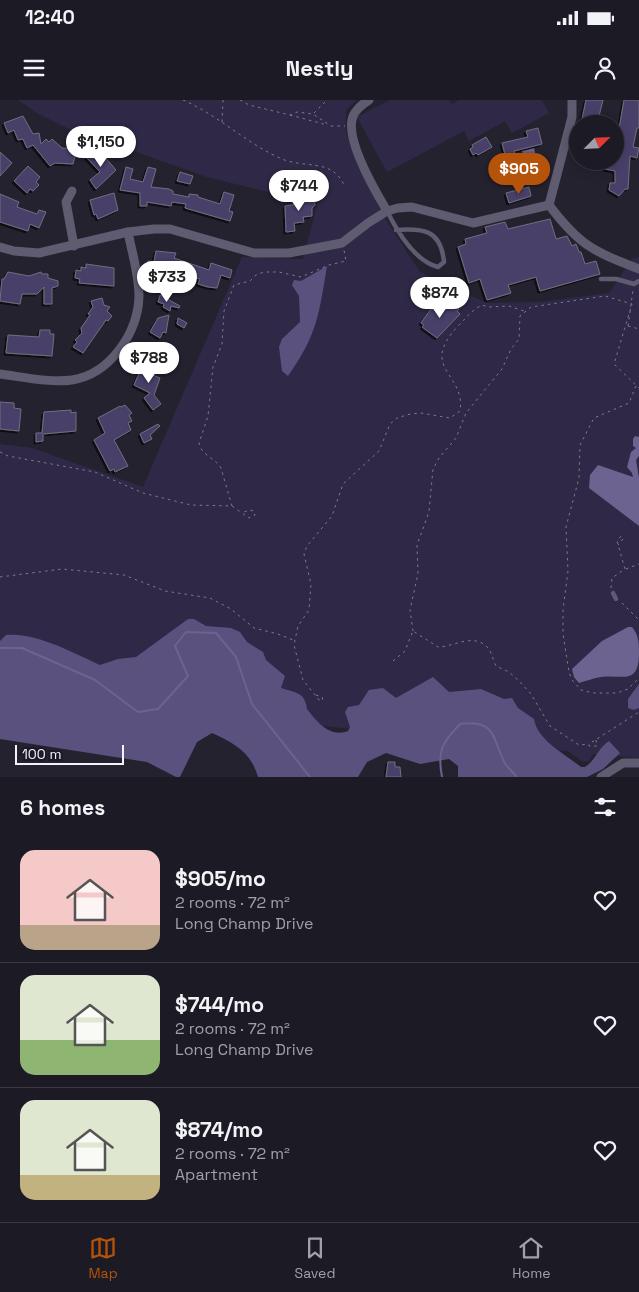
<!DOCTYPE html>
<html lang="en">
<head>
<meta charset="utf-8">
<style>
  body { margin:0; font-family:"Space Grotesk",sans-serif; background:#25232c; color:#f1f3f6; height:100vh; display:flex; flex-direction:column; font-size:19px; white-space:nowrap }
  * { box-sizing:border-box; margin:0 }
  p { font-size:16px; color:#a0a1a6 }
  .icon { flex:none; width:28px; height:28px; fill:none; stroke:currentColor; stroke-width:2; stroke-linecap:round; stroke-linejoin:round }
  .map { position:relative; height:677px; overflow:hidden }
  .side { display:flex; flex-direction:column; background:#1c1a24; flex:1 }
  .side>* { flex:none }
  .needle { width:32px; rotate:66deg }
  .controls { position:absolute; left:569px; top:15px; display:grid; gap:10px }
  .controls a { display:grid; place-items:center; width:55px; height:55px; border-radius:50%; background:#1c1a24; box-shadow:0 2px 12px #0003,0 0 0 1px #3a3841; font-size:25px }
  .scale { position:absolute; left:15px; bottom:12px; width:109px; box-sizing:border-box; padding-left:5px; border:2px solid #f4f3fc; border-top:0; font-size:14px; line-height:18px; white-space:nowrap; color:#f4f3fc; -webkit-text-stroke:4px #1b1926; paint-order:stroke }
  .price { position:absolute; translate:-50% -42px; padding:0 11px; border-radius:18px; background:#fff; color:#222; font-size:16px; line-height:32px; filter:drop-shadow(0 1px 2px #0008) }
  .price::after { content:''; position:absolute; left:50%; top:30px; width:15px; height:11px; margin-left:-8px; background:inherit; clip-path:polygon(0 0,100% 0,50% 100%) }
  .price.on { background:#b45309; color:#fff }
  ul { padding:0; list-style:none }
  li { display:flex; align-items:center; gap:15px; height:125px; padding:0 20px }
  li+li { border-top:1px solid #3a3841 }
  li span { display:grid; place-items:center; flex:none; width:140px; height:100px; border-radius:15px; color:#555 }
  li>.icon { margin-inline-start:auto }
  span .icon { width:60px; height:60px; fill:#fffc; stroke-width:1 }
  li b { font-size:21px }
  h2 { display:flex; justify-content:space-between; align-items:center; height:60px; padding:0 20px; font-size:21px }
  .status { display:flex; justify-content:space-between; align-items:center; height:35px; padding:0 25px; background:#1c1a24; direction:ltr }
  .status svg { height:14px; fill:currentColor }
  header { display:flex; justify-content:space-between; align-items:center; height:65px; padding:0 20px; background:#1c1a24; font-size:22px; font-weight:700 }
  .menu { display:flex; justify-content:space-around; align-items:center; height:70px; border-top:1px solid #3a3841; background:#1c1a24; font-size:14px; color:#a0a1a6 }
  .menu a { display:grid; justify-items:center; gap:2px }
  .menu .on { color:#b45309 }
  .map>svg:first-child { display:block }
  .green { fill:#2f2947 }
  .forest { fill:#5b517e }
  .water { fill:#6c6391 }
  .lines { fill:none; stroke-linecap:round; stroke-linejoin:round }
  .stream { stroke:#6c6391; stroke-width:2 }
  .building { fill:#49406b; stroke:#706e7e; filter:url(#shadow) }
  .path { stroke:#7e7c88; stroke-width:1; stroke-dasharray:2.5 4; stroke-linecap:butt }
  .lane { stroke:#5f5b70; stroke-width:4.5 }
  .street { stroke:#5f5b70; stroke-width:9 }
</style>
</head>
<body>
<div class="status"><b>12:40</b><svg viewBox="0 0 49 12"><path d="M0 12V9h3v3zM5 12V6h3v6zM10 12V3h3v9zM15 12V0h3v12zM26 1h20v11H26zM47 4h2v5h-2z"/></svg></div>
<header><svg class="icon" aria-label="menu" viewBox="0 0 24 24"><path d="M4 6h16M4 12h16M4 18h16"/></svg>Nestly<svg class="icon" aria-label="person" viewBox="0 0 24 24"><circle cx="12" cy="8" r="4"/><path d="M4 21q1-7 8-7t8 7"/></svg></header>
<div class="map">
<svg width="639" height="677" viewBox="0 0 639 677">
  <defs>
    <filter id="shadow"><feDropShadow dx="-2" dy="2" stdDeviation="0" flood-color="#0009"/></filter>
  </defs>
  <rect width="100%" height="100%" fill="#252230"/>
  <g class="green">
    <polygon points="18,0 357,0 346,10 346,32 357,65 384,117 420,172 487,203 540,202 609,193 632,159 639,157 639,658 593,654 589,661 583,662 568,651 0,593 0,344 32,348 143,387 242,157 303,159 321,90 281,95 207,77 128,49 91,40 37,13"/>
    <polygon points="390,0 449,0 452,4 459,0 542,0 549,13 512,33 505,21 469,41 464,31 387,72 357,17"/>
  </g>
  <g class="forest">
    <path d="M327,166C319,215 317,235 288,276L282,271L279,247L282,239L300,222L299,196L292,185L294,180L301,181Z"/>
    <path d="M188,519H194L206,526L231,528L240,532L247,542L263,552L266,560L285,576L281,588C296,593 305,592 307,609C317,622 330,638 348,631L350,627L345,612L348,607L359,605L369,590L383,588L396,598L433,577L449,592L481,589L504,599L512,598L518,608L534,619C537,640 565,654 581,667H585C596,660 598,648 609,641L620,653L603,669L587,677H458V666L449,659L420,664L386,653L367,662L358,677H258C251,652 234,643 212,633L197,642L180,677H176L147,662L0,639V541L6,535C35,532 72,552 100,565L118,559L136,557Z"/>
    <polygon points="639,584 639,608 634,610 628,608 628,599"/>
  </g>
  <g class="water">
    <polygon points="534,48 540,75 518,80 515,67 525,64 522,51"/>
    <polygon points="635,336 639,337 639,356 636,360 639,378 639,426 589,388 590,375 598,365 633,377 632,373 627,367 631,352 636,348 633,346 633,339"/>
    <path d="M628,527H632C639,536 639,542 639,553C639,586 622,574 601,577C594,578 586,581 579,583L574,577L572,569L602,541Z"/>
  </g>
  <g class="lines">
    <g class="stream">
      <polyline points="0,548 22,548 95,580 138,612 158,609 188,576 175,546 186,532 216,533 236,557 252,604 310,677"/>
      <path d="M442,677C437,650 442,643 460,624C499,619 492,642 506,665C509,669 514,673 517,677"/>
    </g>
  </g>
  <g class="building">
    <polygon points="586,0 603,0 597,24 581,24"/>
    <polygon points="624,0 639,0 639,28 637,28 633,47 639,48 637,58 630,56 628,89 625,89 619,96 609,90 610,83 615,83 615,71 605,69 606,62 615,62 615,28 619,29"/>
    <polygon points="23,16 33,34 39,33 41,44 46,39 49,42 52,39 62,48 77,49 73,64 55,63 50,66 33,45 27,48 23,39 18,40 14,30 8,33 4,23"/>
    <polygon points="538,28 542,44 514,51 517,64 508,66 502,43 528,37 526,31"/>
    <polygon points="486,37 492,47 478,55 476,53 473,55 470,49 473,47 472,45"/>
    <polygon points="98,49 116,70 96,89 90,80 100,72 87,58"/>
    <polygon points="0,52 12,63 0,76"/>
    <polygon points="28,66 40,77 36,82 39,85 33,91 30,89 27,93 14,81"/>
    <polygon points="126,67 133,69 130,79 143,82 148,67 156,69 151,87 169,89 173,91 173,94 189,97 189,94 198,95 198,97 220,104 224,92 234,95 229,111 233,112 230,121 185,108 186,104 172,102 171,106 147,102 147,106 140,106 140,93 120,90"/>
    <polygon points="180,72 193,76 190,84 177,81"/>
    <polygon points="529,87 531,96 509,103 506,93"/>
    <polygon points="114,93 118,110 98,119 96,114 94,115 90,100"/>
    <polygon points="0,94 19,102 17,107 37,114 39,110 46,112 39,128 30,124 28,131 0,122"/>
    <polygon points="314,95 315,105 312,108 312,116 303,117 304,122 294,123 295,131 286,132 285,106 303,103 303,96"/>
    <polygon points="550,119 556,139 567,136 572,146 576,144 579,152 581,152 585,164 596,161 600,174 540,191 536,177 508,185 511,193 487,200 480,179 469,183 458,147 466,144 465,139 487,133 485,127 505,122 508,129"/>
    <polygon points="156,151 176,153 174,158 209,170 211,163 232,170 230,178 221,175 217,188 208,187 198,184 200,179 178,172 171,172 170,176 146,170 148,161 154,162"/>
    <polygon points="86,164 114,168 114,186 79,183 80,179 75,178 76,170 81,171 81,167 86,168"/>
    <polygon points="8,172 29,176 41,172 42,174 48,174 48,178 58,181 58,186 52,188 52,204 44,204 44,187 37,194 22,194 20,204 0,201 2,179 4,179"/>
    <polygon points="160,195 180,206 179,208 171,206 170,211 163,207 164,204 158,202"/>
    <polygon points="102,198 104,205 110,207 107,211 112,216 108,221 106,220 83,253 73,247 77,242 75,240 82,233 81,228 90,215 88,214 93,207 91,201"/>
    <polygon points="444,200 451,207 454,204 459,209 457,211 460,214 437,238 422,227 424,225 421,223 431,209 435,210"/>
    <polygon points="169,215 166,233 163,232 160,238 150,232 158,218"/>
    <polygon points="178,218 187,223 184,228 177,224"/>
    <polygon points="40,230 50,230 50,234 54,234 52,256 6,253 8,235 39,237"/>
    <polygon points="144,262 156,267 153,275 160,278 154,295 161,304 153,310 144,298 150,293 134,285"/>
    <polygon points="0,302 14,303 14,308 21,309 19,331 0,329"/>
    <polygon points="125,305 132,313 129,315 132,321 128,323 131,330 114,340 128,366 115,372 114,369 110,371 94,340 105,333 98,318 120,306 121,307"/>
    <polygon points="71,310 71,313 76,312 76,331 43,334 43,341 36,342 36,333 42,333 44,312"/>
    <polygon points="158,324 160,326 150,335 152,339 144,343 140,334"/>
    <polygon points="388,662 395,662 395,667 400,667 401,677 386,677"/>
  </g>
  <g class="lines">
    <g class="path">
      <path d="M183,0C218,15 247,44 282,59C307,69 333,58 345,87"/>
      <polyline points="240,0 249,5 290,15 297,12 313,14 331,26"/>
      <polyline points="314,13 327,0"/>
      <polyline points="290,15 327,25"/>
      <polyline points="222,22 223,0"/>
      <polyline points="331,26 345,26"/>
      <polyline points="628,226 633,190"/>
      <polyline points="628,226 639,229"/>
      <polyline points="636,286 629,303 594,318 580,345 579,378 566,427 568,471 563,510 563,534 569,572 572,580 581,590 593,593 617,593 628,589 639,578"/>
      <polyline points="0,352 8,356 95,372 143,393 191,405 232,406 249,418 255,415 254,411 250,410 241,413"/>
      <path d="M232,406L221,368C214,357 201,355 199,343L208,316L213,267L222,244L224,211L234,185L250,181L256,175L264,172H279L301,177L329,165L346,161L344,150"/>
      <polyline points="626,469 639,464"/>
      <polyline points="0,477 62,469 124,475 165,491 210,498 231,509 254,528 278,534 293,540"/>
      <polyline points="611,488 612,478 625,469 617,441 621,436 623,439 618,445"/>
      <polyline points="622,503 639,520"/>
      <polyline points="413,531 410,510 418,474 417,445 429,412 433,369 439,358 456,338 466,313 502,269 511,249 519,239 520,216 531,207 605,196 632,204 614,264 639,288"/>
      <path d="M393,561L405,551L413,531L438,547C454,547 474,532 488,548C492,553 493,560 496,566L509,572L519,581L531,594L550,626L579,645L589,644"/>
      <path d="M316,595L322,597L323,600H319L303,580L294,545L298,526L309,510L311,484L304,454L307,446L332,416L343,384L379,351L390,324L397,318L410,314L421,313L450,318L460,311C466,273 418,269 458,226C466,218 472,210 482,205L488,207L509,206L524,211"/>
      <polyline points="596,640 597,646 589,646 589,644 639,612"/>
    </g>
    <g class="lane">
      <path d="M387,111C397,131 414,161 438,167L444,162C441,130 424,128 396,130"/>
      <polyline points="601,179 616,179 634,184 639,181"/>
      <polyline points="613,493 616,499"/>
    </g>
    <g class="street">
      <path d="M369,0C362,4 353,12 352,20C347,43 375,91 387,111"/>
      <path d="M572,0V17L549,105C580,146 593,151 639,169"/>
      <polyline points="72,91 66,102 74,146"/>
      <polyline points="0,147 14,151 39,153 128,132 154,129 170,129 254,153 289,153 342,143 368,123 387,111 398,108 412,107 473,123 549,105"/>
      <path d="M0,274C23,277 50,283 72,280C110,274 138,233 139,196C139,175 132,153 128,132"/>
      <polyline points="601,677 623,663 639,663"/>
    </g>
  </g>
</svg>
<div class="controls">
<a><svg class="needle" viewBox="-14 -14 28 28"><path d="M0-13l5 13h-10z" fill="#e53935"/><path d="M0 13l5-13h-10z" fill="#a0a1a6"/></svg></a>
</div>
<div class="scale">100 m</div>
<b class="price" style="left:101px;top:68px">$1,150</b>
<b class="price on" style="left:519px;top:95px">$905</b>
<b class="price" style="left:299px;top:112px">$744</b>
<b class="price" style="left:167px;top:203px">$733</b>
<b class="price" style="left:440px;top:219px">$874</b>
<b class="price" style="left:149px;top:284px">$788</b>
</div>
<section class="side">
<h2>6 homes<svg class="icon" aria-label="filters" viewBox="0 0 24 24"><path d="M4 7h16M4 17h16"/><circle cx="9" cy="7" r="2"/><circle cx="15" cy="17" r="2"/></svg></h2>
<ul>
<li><span style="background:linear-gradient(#f6c9c9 75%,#b9a48a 0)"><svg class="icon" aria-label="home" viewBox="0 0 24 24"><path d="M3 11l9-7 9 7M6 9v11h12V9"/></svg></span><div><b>$905/mo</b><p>2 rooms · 72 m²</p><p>Long Champ Drive</p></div><svg class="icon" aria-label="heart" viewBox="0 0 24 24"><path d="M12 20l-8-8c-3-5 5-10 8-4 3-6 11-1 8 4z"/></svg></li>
<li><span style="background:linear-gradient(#dfe7d0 65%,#8fb573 0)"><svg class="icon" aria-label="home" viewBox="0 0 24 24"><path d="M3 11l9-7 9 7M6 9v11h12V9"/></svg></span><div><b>$744/mo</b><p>2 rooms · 72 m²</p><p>Long Champ Drive</p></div><svg class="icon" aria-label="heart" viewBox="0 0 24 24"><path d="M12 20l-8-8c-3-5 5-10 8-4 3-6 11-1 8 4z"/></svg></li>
<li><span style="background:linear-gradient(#dfe7d0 75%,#c2b280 0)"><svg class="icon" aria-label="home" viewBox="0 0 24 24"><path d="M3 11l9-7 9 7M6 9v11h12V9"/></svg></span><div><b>$874/mo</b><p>2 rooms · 72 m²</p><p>Apartment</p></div><svg class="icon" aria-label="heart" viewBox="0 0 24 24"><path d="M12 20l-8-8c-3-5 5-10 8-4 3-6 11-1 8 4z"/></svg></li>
</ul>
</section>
<nav class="menu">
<a class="on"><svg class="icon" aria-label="map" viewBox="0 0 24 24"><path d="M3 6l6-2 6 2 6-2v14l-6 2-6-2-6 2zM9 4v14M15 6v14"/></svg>Map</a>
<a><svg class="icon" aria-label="saved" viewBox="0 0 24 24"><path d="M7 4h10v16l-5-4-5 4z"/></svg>Saved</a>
<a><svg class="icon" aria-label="home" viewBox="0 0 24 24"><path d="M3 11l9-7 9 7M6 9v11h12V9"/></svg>Home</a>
</nav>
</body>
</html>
